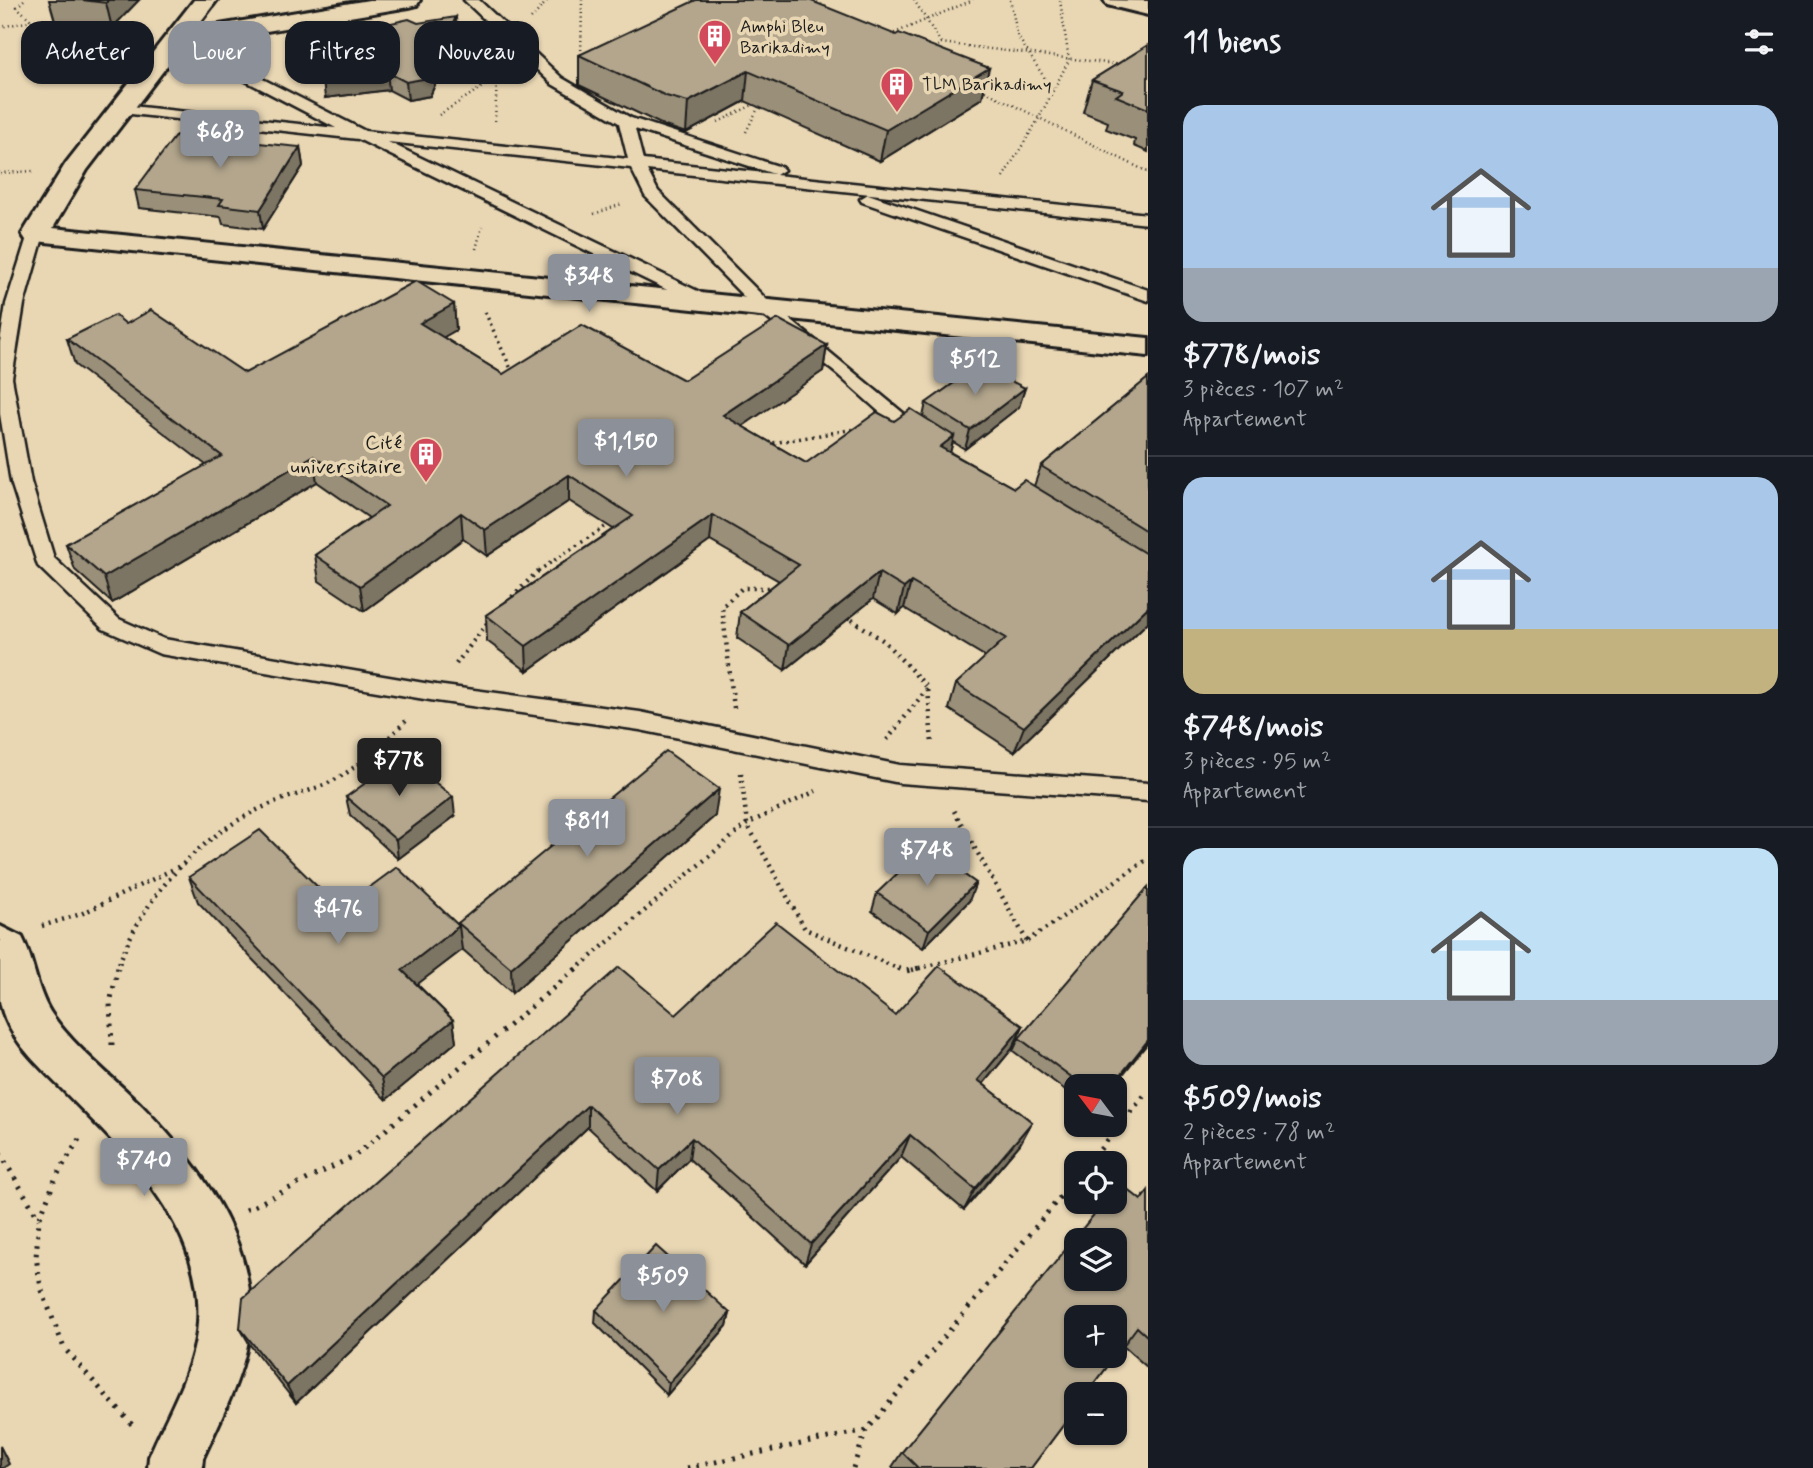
<!DOCTYPE html>
<html lang="fr">
<head>
<meta charset="utf-8">
<style>
  body { margin:0; font-family:Mynerve,sans-serif; background:#20242c; color:#f1f3f6; height:100vh; display:flex; flex-direction:column; font-size:26px; white-space:nowrap }
  * { box-sizing:border-box; margin:0 }
  p { font-size:23px; color:#9ea1a6 }
  .icon { flex:none; width:38px; height:38px; fill:none; stroke:currentColor; stroke-width:2; stroke-linecap:round; stroke-linejoin:round }
  .map { position:relative; flex:1; overflow:hidden }
  .side { display:flex; flex-direction:column; background:#171b24; width:665px }
  .side>* { flex:none }
  .banner { position:absolute; left:21px; top:21px; width:665px; height:63px; display:flex; gap:14px }
  .needle { width:46px; rotate:302deg }
  .tools { position:absolute; left:1064px; top:1074px; display:grid; gap:14px }
  .tools a { display:grid; place-items:center; width:63px; height:63px; border-radius:14px; background:#171b24; box-shadow:0 2px 5px #0004; font-size:35px }
  .price { position:absolute; translate:-50% -60px; padding:0 16px; border-radius:7px; background:#8c9099; color:#fff; font-size:23px; line-height:46px; filter:drop-shadow(0 2px 4px #0008) }
  .price::after { content:''; position:absolute; left:50%; top:42px; width:21px; height:16px; margin-left:-10px; background:inherit; clip-path:polygon(0 0,100% 0,50% 100%) }
  .price.active { background:#222; color:#fff }
  ul { padding:0; list-style:none }
  li { display:grid; align-content:center; gap:14px; height:371px; padding:0 35px }
  li+li { border-top:2px solid #363941 }
  li span { display:grid; place-items:center; height:217px; border-radius:21px; color:#555 }
  li>.icon { margin-inline-start:auto }
  span .icon { width:126px; height:126px; fill:#fffc; stroke-width:1 }
  li b { font-size:30px }
  h2 { display:flex; justify-content:space-between; align-items:center; height:84px; padding:0 35px; font-size:30px }
  .chip { padding:0 24px; border-radius:21px; background:#171b24; box-shadow:0 2px 5px #0004; font-size:24px; line-height:63px }
  .chip.active { background:#8c9099; color:#fff }
  main { display:flex; flex:1; min-height:0 }
  .map>svg:first-child { display:block }
  .lines { fill:none; stroke-linecap:round; stroke-linejoin:round }
  .lane-casing { stroke:#1c1c1c; stroke-width:5 }
  .street-casing { stroke:#1c1c1c; stroke-width:6 }
  .path-far3 { stroke:#1c1c1c; stroke-width:2.5; stroke-dasharray:1 3.5; stroke-linecap:butt }
  .path-far2 { stroke:#1c1c1c; stroke-width:3.5; stroke-dasharray:2 4.5; stroke-linecap:butt }
  .path-far1 { stroke:#1c1c1c; stroke-width:4.5; stroke-dasharray:2 5; stroke-linecap:butt }
  .path { stroke:#1c1c1c; stroke-width:5; stroke-dasharray:2.5 7; stroke-linecap:butt }
  .lane { fill:#e9d7b4; fill-rule:evenodd }
  .street { fill:#e9d7b4; fill-rule:evenodd }
  .wall { fill:#9a8f79; stroke:#1c1c1c; stroke-width:2 }
  .shaded-wall { fill:#7d7463; stroke:#1c1c1c; stroke-width:2 }
  .building { fill:#b3a68d; stroke:#1c1c1c; stroke-width:2; fill-rule:evenodd }
  .labels { text-anchor:middle; stroke-width:7; stroke-linejoin:round; paint-order:stroke }
  .far-poi-label { font-size:18px; fill:#1c1c1c; stroke:#e9d7b4; text-anchor:start }
  .poi-label { font-size:21px; fill:#1c1c1c; stroke:#e9d7b4; text-anchor:end }
</style>
</head>
<body>
<main>
<div class="map">
<svg width="1148" height="1468" viewBox="0 0 1148 1468">
  <rect width="100%" height="100%" fill="#e9d7b4"/>
  <filter id="ink" filterUnits="userSpaceOnUse"><feTurbulence type="fractalNoise" baseFrequency=".0143" numOctaves="2"/><feDisplacementMap in="SourceGraphic" scale="14" xChannelSelector="R" yChannelSelector="G"/><feConvolveMatrix kernelMatrix="1 2 1 2 8 2 1 2 1" color-interpolation-filters="sRGB"/></filter>
  <g filter="url(#ink)">
    <g class="lines">
      <defs>
        <g id="lane">
          <path d="M464,0H479L562,78L631,118L781,167L784,170L776,175L1148,214V224L647,170L658,191L770,303L908,417L933,435L924,441L894,425L837,374L758,311L645,196L631,168L388,142L710,297L713,301L710,305H698L358,139L122,113L115,109L122,105L336,128L171,42L169,39L176,35L365,131L628,159L619,123L552,84ZM635,129L771,173L775,174L643,160Z"/>
          <polygon points="868,194 1148,290 1148,301 862,202 860,199"/>
          <polygon points="36,229 44,234 24,304 12,378 31,482 54,558 119,619 164,639 436,685 640,712 900,765 1148,783 1148,801 900,783 640,730 436,701 160,654 103,629 38,566 11,482 0,414 0,342 6,304 28,234"/>
        </g>
        <g id="street">
          <polygon points="194,0 217,0 195,29 369,0 420,0 417,5 409,7 183,45 87,170 53,228 1148,338 1148,356 26,240 22,234 66,163"/>
          <polygon points="1104,0 1148,1 1148,15 1107,5"/>
          <path d="M0,926L22,937C35,962 36,992 53,1016C75,1048 114,1078 142,1106C199,1164 255,1239 250,1323C247,1370 222,1416 203,1458L202,1468H148L149,1457C167,1414 195,1370 198,1323C205,1224 123,1152 60,1087C37,1064 6,1036 0,1001C0,978 0,950 0,926Z"/>
        </g>
      </defs>
      <use href="#lane" class="lane-casing"/>
      <use href="#street" class="street-casing"/>
      <g class="path-far3">
        <polyline points="24,0 17,7 32,21 137,34"/>
        <polyline points="813,0 828,8"/>
        <polyline points="914,0 941,43 933,51"/>
        <polyline points="1010,0 1018,37 1053,91"/>
        <polyline points="531,19 548,0"/>
        <polyline points="0,27 32,21"/>
        <polyline points="890,35 973,0"/>
        <polyline points="941,43 1123,65"/>
        <polyline points="292,49 309,70"/>
        <polyline points="581,59 582,0"/>
        <polyline points="299,71 308,69 324,57"/>
        <polyline points="981,89 1148,172"/>
        <polyline points="439,115 496,78"/>
        <polyline points="495,121 497,77 501,68"/>
        <polyline points="718,122 757,103"/>
        <polyline points="746,132 761,102"/>
        <polyline points="0,173 34,171"/>
        <polyline points="1003,177 1038,120 1069,60 1060,0"/>
        <polyline points="594,214 622,204"/>
        <polyline points="476,249 482,227"/>
      </g>
      <g class="path-far2">
        <polyline points="485,312 511,369"/>
        <polyline points="767,444 855,429"/>
        <polyline points="538,571 611,523"/>
      </g>
      <g class="path-far1">
        <polyline points="507,602 539,570"/>
        <polyline points="846,616 884,641 928,688 932,744"/>
        <polyline points="456,664 491,618"/>
        <polyline points="734,708 722,607 742,588 776,588"/>
        <polyline points="887,740 927,689"/>
        <polyline points="741,773 747,824 805,929 902,970"/>
        <polyline points="954,811 1027,941"/>
        <polyline points="42,926 81,914 184,864"/>
        <path d="M117,970C140,899 200,834 268,805C291,795 315,791 338,778C364,763 385,741 407,720"/>
        <polyline points="575,970 747,824 816,791"/>
        <polyline points="912,970 1027,941 1148,859"/>
      </g>
      <g class="path">
        <polyline points="898,968 906,971 919,968"/>
        <polyline points="112,1045 110,1003 118,968"/>
        <polyline points="79,1139 56,1177 39,1220 36,1257 41,1288 64,1348 135,1428"/>
        <polyline points="0,1153 39,1219"/>
        <polyline points="1088,1164 1148,1091"/>
        <polyline points="246,1210 356,1155 577,968"/>
        <polyline points="687,1468 867,1430 1076,1178"/>
        <polyline points="853,1468 866,1431"/>
      </g>
      <use href="#lane" class="lane"/>
      <use href="#street" class="street"/>
    </g>
    <g class="wall">
      <polygon points="49,0 139,0 112,28 55,21"/>
      <polygon points="457,35 430,96 408,100 389,90 325,98 336,67 317,58 315,40"/>
      <polygon points="896,35 989,68 982,98 880,161 745,101 686,133 665,126 579,85 579,55"/>
      <polygon points="1148,45 1148,152 1134,146 1135,140 1106,129 1108,122 1083,112 1092,80"/>
      <polygon points="300,147 303,166 263,229 223,224 221,217 139,208 135,190"/>
      <polygon points="454,304 456,330 443,337 503,374 684,380 827,345 823,371 742,426 806,463 894,421 923,417 926,403 1025,388 1019,407 965,449 953,442 950,452 1014,488 1034,486 1041,466 1148,378 1148,622 1014,752 949,709 956,684 986,657 904,608 898,614 873,599 785,670 737,638 740,612 779,581 710,541 527,671 487,641 486,615 613,529 569,501 487,556 463,539 364,611 319,581 315,555 369,518 317,482 112,603 75,570 66,544 206,465 75,365 67,339 126,324 245,373"/>
      <polygon points="346,797 455,816 398,859 350,815"/>
      <polygon points="715,816 512,993 462,949 462,950 417,984 453,1020 456,1042 386,1100 198,902 189,877 340,909 458,925 458,923"/>
      <polygon points="877,893 969,901 923,948 872,911"/>
      <polygon points="676,1015 895,1015 1023,1026 1012,1049 983,1084 1032,1122 1020,1144 964,1210 901,1157 805,1264 689,1159 657,1191 588,1127 296,1403 250,1345 240,1328"/>
      <polygon points="1019,1038 1113,1087 1076,1087 1076,1098 1013,1051"/>
      <polygon points="1148,1191 1148,1368 1123,1346 1031,1468 893,1468 892,1467 902,1452 1141,1200"/>
      <polygon points="596,1310 730,1313 727,1326 667,1395 595,1323"/>
    </g>
    <g class="shaded-wall">
      <polygon points="108,0 139,0 112,28 106,3"/>
      <polygon points="456,17 457,35 430,96 408,100 406,82"/>
      <polygon points="989,68 982,98 880,161 886,130"/>
      <polygon points="748,71 745,101 686,133 688,102"/>
      <polygon points="387,72 389,90 325,98 323,80"/>
      <polygon points="300,147 303,166 263,229 260,210"/>
      <polygon points="454,304 456,330 423,349 420,323"/>
      <polygon points="827,345 823,371 721,441 723,415"/>
      <polygon points="1025,388 1019,407 965,449 970,430"/>
      <polygon points="954,436 948,462 940,447"/>
      <polygon points="313,456 317,482 112,603 104,577"/>
      <polygon points="569,475 569,501 487,556 485,530"/>
      <polygon points="461,513 463,539 364,611 360,586"/>
      <polygon points="713,515 710,541 527,671 526,646"/>
      <polygon points="879,573 873,599 785,670 789,645"/>
      <polygon points="911,582 904,608 898,614 904,588"/>
      <polygon points="1148,607 1148,622 1014,752 1024,727"/>
      <polygon points="719,789 715,816 512,993 511,968"/>
      <polygon points="453,797 455,816 398,859 396,840"/>
      <polygon points="976,883 969,901 923,948 929,930"/>
      <polygon points="459,926 462,950 406,993 402,970"/>
      <polygon points="453,1020 456,1042 386,1100 382,1078"/>
      <polygon points="1023,1026 1012,1049 968,1102 978,1080"/>
      <polygon points="1148,1040 1148,1043 1113,1087 1111,1087"/>
      <polygon points="588,1105 588,1127 296,1403 287,1386"/>
      <polygon points="1032,1122 1020,1144 964,1210 975,1189"/>
      <polygon points="910,1135 901,1157 805,1264 811,1244"/>
      <polygon points="692,1138 689,1159 657,1191 659,1170"/>
      <polygon points="730,1313 727,1326 667,1395 669,1383"/>
      <polygon points="0,1446 9,1464 3,1468 0,1468"/>
    </g>
    <g class="building">
      <polygon points="82,0 108,0 106,3"/>
      <polygon points="696,0 809,0 896,35 899,33 989,68 886,130 748,71 688,102 666,96 579,55"/>
      <polygon points="456,17 428,78 406,82 387,72 323,80 349,55 315,40 409,19 418,23"/>
      <polygon points="1148,45 1148,109 1116,96 1123,91 1092,80"/>
      <polygon points="176,135 300,147 260,210 219,205 223,199 135,190"/>
      <polygon points="416,281 454,304 420,323 503,374 582,325 684,380 778,319 827,345 723,415 806,463 877,412 894,421 911,409 954,436 940,447 1014,488 1024,480 1148,555 1148,607 1024,727 956,684 1006,638 911,582 904,588 879,573 789,645 740,612 799,565 713,515 526,646 486,615 633,516 569,475 485,530 461,513 360,586 315,555 387,506 313,456 104,577 66,544 222,456 67,339 115,315 126,324 151,310 245,373"/>
      <polygon points="979,365 1025,388 970,430 926,403"/>
      <polygon points="1148,378 1148,532 1041,466"/>
      <polygon points="666,751 719,789 511,968 458,923"/>
      <polygon points="403,756 453,797 396,840 346,797"/>
      <polygon points="260,830 340,909 397,867 459,926 402,970 453,1020 382,1078 189,877"/>
      <polygon points="925,847 976,883 929,930 877,893"/>
      <polygon points="1148,887 1148,1040 1111,1087 1085,1087 1019,1038"/>
      <polygon points="776,922 895,1015 939,966 1023,1026 978,1080 1032,1122 975,1189 910,1135 811,1244 692,1138 659,1170 588,1105 287,1386 240,1328 243,1298 619,967 676,1015"/>
      <path d="M1120,1183L1141,1200L1148,1191V1337L1137,1327L1086,1395H1076V1408L1031,1468H918L902,1452L1104,1202H1115V1189ZM1076,1241H1115V1279H1076ZM1076,1318H1115V1356H1076Z"/>
      <polygon points="656,1246 730,1313 669,1383 596,1310"/>
    </g>
  </g>
  <defs>
    <symbol id="building-pin" viewBox="-11 -11 22 30"><path d="M0 17L-7.5 6A9.5 9.5 0 1 1 7.5 6Z" fill="#d1495b" stroke="#e9d7b4"/><path d="M-4-6H4V6H1V3H-1V6H-4ZM-2.5-4.3h1.7v1.8h-1.7ZM.8-4.3h1.7v1.8H.8ZM-2.5-1h1.7V.8h-1.7ZM.8-1h1.7V.8H.8Z" fill="#fff"/></symbol>
  </defs>
  <g fill-rule="evenodd">
    <use href="#building-pin" x="696" y="17" width="38" height="52"/>
    <use href="#building-pin" x="878" y="65" width="38" height="52"/>
    <use href="#building-pin" x="407" y="435" width="38" height="52"/>
  </g>
  <g class="labels">
    <g class="far-poi-label">
      <text x="740" y="32">Amphi Bleu<tspan x="740" dy="21">Barikadimy</tspan></text>
      <text x="922" y="90">TLM Barikadimy</text>
    </g>
    <g class="poi-label">
      <text x="402" y="449">Cité<tspan x="402" dy="24">universitaire</tspan></text>
    </g>
  </g>
</svg>
<div class="tools">
<a><svg class="needle" viewBox="-14 -14 28 28"><path d="M0-13l5 13h-10z" fill="#e53935"/><path d="M0 13l5-13h-10z" fill="#9ea1a6"/></svg></a>
<a><svg class="icon" aria-label="locate" viewBox="0 0 24 24"><circle cx="12" cy="12" r="6"/><path d="M12 2v4M12 18v4M2 12h4M18 12h4"/></svg></a>
<a><svg class="icon" aria-label="layers" viewBox="0 0 24 24"><path d="M12 4l9 5-9 5-9-5zM3 14l9 5 9-5"/></svg></a>
<a>+</a>
<a>−</a>
</div>
<b class="price" style="left:220px;top:170px">$683</b>
<b class="price" style="left:589px;top:314px">$348</b>
<b class="price" style="left:975px;top:397px">$512</b>
<b class="price" style="left:626px;top:479px">$1,150</b>
<b class="price active" style="left:399px;top:798px">$778</b>
<b class="price" style="left:587px;top:859px">$811</b>
<b class="price" style="left:927px;top:888px">$748</b>
<b class="price" style="left:338px;top:946px">$476</b>
<b class="price" style="left:677px;top:1117px">$708</b>
<b class="price" style="left:144px;top:1198px">$740</b>
<b class="price" style="left:663px;top:1314px">$509</b>
<div class="banner">
<a class="chip">Acheter</a>
<a class="chip active">Louer</a>
<a class="chip">Filtres</a>
<a class="chip">Nouveau</a>
</div>
</div>
<section class="side">
<h2>11 biens<svg class="icon" aria-label="filters" viewBox="0 0 24 24"><path d="M4 7h16M4 17h16"/><circle cx="9" cy="7" r="2"/><circle cx="15" cy="17" r="2"/></svg></h2>
<ul>
<li><span style="background:linear-gradient(#a9c7e8 75%,#9aa5b1 0)"><svg class="icon" aria-label="home" viewBox="0 0 24 24"><path d="M3 11l9-7 9 7M6 9v11h12V9"/></svg></span><div><b>$778/mois</b><p>3 pièces · 107 m²</p><p>Appartement</p></div></li>
<li><span style="background:linear-gradient(#a9c7e8 70%,#c2b280 0)"><svg class="icon" aria-label="home" viewBox="0 0 24 24"><path d="M3 11l9-7 9 7M6 9v11h12V9"/></svg></span><div><b>$748/mois</b><p>3 pièces · 95 m²</p><p>Appartement</p></div></li>
<li><span style="background:linear-gradient(#bfe0f5 70%,#9aa5b1 0)"><svg class="icon" aria-label="home" viewBox="0 0 24 24"><path d="M3 11l9-7 9 7M6 9v11h12V9"/></svg></span><div><b>$509/mois</b><p>2 pièces · 78 m²</p><p>Appartement</p></div></li>
</ul>
</section>
</main>
</body>
</html>
